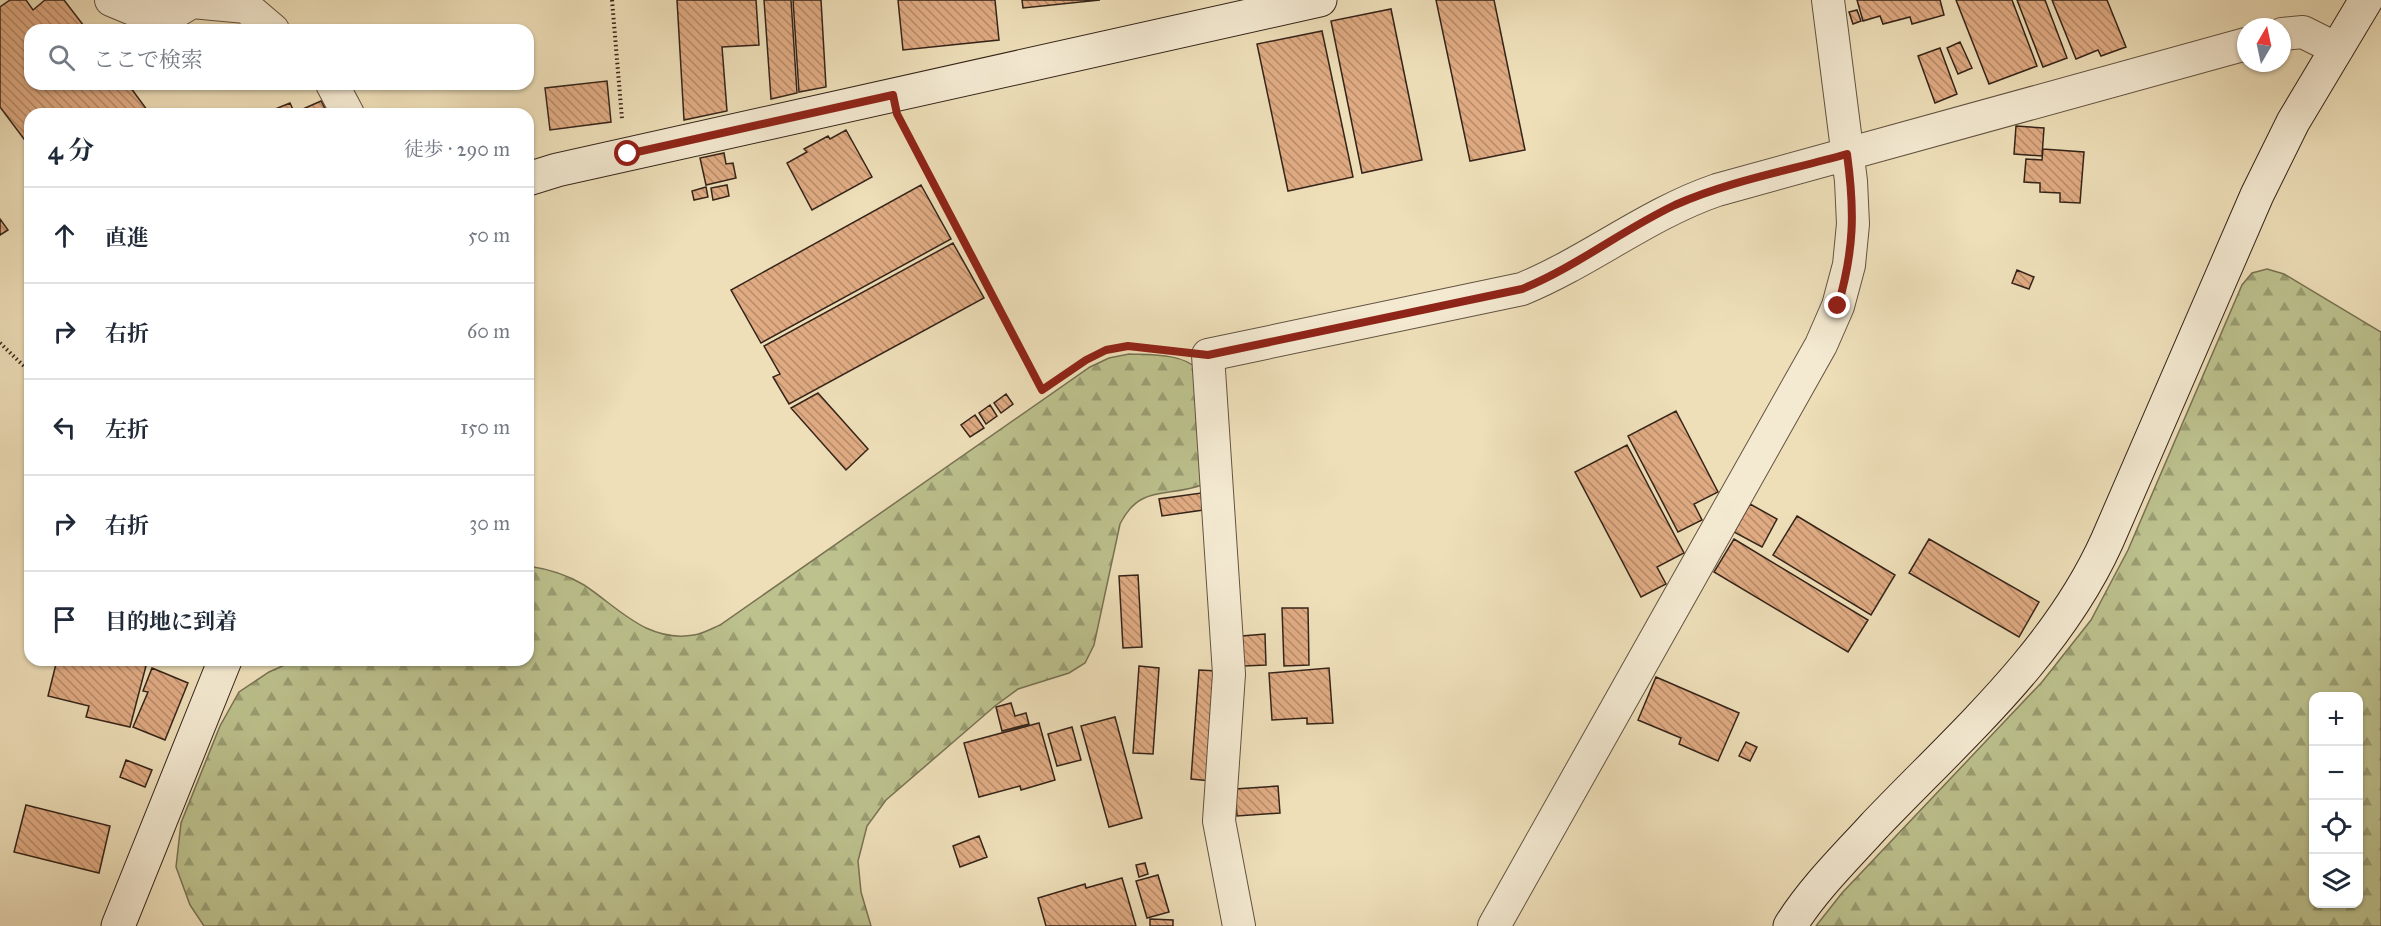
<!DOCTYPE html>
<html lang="ja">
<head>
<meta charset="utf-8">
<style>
  :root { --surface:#fff; --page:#f6f6f7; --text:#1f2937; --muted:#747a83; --line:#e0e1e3 }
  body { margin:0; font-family:"IM FELL Great Primer","Noto Serif JP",serif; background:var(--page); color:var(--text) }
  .controls { position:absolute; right:18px; bottom:18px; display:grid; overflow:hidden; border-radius:12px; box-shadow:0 2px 4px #0004 }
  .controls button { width:54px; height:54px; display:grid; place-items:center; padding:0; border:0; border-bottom:2px solid var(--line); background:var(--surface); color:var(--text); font:30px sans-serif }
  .compass { position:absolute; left:2237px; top:18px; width:54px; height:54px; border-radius:50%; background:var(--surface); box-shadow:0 2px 4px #0004; rotate:9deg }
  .stop { position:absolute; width:18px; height:18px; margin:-14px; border:4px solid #8f2418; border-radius:50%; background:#fff }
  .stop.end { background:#8f2418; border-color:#fff; box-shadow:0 2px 6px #0008 }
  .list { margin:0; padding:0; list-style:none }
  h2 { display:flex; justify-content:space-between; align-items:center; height:78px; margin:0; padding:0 24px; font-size:26px }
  h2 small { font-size:20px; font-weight:400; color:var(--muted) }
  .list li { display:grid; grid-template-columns:39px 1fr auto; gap:18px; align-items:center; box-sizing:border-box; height:96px; padding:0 24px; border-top:2px solid var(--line) }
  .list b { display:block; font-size:22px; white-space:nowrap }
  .list em { font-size:20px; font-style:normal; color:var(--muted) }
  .icon { flex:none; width:33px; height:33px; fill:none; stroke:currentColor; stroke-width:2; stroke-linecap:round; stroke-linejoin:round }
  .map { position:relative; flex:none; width:2381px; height:926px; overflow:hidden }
  .search { position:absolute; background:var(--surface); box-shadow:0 2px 4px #0004; left:24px; top:24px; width:510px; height:66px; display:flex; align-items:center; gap:15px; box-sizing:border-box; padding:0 21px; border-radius:18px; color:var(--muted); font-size:22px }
  .panel { position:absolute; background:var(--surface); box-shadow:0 2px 4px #0004; left:24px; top:108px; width:510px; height:558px; border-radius:18px }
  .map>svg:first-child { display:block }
</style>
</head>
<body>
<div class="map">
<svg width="2381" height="926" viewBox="0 0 2381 926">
  <defs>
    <pattern id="forest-firs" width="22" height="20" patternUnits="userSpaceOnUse" patternTransform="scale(1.5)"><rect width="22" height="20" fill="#bcc18d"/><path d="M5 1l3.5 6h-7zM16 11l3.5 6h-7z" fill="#9a9d72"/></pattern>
    <pattern id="building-back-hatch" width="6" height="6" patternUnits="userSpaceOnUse" patternTransform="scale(1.5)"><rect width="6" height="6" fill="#e0ab83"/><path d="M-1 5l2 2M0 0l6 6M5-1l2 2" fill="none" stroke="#b68b6a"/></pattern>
  </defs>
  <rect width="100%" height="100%" fill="#eedfb9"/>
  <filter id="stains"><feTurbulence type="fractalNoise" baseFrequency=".00333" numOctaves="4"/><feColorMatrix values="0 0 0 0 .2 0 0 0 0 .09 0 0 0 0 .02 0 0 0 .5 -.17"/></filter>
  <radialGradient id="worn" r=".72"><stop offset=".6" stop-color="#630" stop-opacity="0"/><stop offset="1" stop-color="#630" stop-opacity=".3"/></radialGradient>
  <path fill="url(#forest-firs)" stroke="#787253" stroke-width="1.5" fill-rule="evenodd" d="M 2267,269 L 2284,274 L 2381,332 L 2381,926 L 1816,926 L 1842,893 L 2042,682 L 2091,620 L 2128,550 L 2242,285 L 2252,273 ZM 2314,696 L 2358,696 L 2358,904 L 2314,904 Z
    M 1129,354 C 1151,355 1182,353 1199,370 L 1202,485 C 1166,498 1140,484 1120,524 L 1094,645 L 1085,663 L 1069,673 L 1018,689 L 995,706 L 886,800 L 867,826 L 858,861 L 861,892 L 871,926 L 204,926 L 190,905 L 176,867 L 181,823 L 220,726 L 239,692 L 269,672 L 296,660 L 528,660 L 528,566 C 549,569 566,574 584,585 C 619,608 647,643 694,635 C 702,634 711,629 720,625 L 1090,367 L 1109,358 Z"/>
  <path fill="url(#building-back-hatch)" stroke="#352419" stroke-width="1.5" d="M 10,0 L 26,0 L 33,10 L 45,0 L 64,0 L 87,30 L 30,30 L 30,84 L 128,84 L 150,114 L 30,114 L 30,147 L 0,107 L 0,7 Z
    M 677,0 L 756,0 L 759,45 L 722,47 L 727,111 L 684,120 Z
    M 764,0 L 791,0 L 797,93 L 771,99 Z
    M 793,0 L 821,0 L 826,87 L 799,92 Z
    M 898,0 L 995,0 L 999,40 L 903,50 Z
    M 1022,0 L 1100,0 L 1023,8 Z
    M 1436,0 L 1494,0 L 1525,150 L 1470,161 Z
    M 1857,0 L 1940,0 L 1944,15 L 1912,24 L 1910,17 L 1883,24 L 1880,16 L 1863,21 Z
    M 1956,0 L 2012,0 L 2037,66 L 1989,84 Z
    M 2017,0 L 2045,0 L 2067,58 L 2043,67 Z
    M 2052,0 L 2107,0 L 2126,47 L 2101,56 L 2098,50 L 2076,59 Z
    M 1391,9 L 1422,160 L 1362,173 L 1331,21 Z
    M 1857,10 L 1861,21 L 1853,24 L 1849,12 Z
    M 1322,31 L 1353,177 L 1288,191 L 1257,44 Z
    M 1960,42 L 1972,68 L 1958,74 L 1947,48 Z
    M 1940,48 L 1957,94 L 1935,103 L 1918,56 Z
    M 607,81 L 611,122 L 550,130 L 545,88 Z
    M 321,101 L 328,114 L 305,114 L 303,109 Z
    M 290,103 L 295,114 L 263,114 Z
    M 2016,126 L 2044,128 L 2042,156 L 2014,154 Z
    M 846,130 L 872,177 L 812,210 L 787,163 L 807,152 L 804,149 L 828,136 L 830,139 Z
    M 2043,149 L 2084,152 L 2080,203 L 2060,202 L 2060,193 L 2040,192 L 2040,183 L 2024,182 L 2026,159 L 2042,160 Z
    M 724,153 L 726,164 L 733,163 L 736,178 L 706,185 L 700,158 Z
    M 727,185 L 729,196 L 713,200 L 711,188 Z
    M 921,185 L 951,239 L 761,343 L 731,290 Z
    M 706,187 L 708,197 L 694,200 L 692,191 Z
    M 0,219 L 8,230 L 0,235 Z
    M 953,243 L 984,298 L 789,404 L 773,377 L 780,374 L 764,346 Z
    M 2017,270 L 2034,277 L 2029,289 L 2012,283 Z
    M 818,393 L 868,449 L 846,470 L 791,408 Z
    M 1006,394 L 1013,404 L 1001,413 L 994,403 Z
    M 990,405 L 997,416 L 986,424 L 979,413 Z
    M 1676,411 L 1718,492 L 1694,504 L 1702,520 L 1678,532 L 1628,436 Z
    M 975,415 L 984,428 L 970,437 L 961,425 Z
    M 1627,445 L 1684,553 L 1657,567 L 1666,584 L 1641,597 L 1575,472 Z
    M 1201,493 L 1203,510 L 1162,516 L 1159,499 Z
    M 1750,504 L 1777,519 L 1762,547 L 1734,532 Z
    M 1797,516 L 1895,575 L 1871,615 L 1773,555 Z
    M 1734,539 L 1868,620 L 1848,652 L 1714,572 Z
    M 1929,539 L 2039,602 L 2019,637 L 1909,573 Z
    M 1138,575 L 1142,647 L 1123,648 L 1119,576 Z
    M 1282,608 L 1308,608 L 1309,665 L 1284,666 Z
    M 1265,634 L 1266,665 L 1244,666 L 1242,636 Z
    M 57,660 L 147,662 L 130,727 L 86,717 L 89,706 L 48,696 Z
    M 1139,666 L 1159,668 L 1153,754 L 1133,753 Z
    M 152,668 L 188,683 L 165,740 L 133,727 L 148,692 L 143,691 Z
    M 1329,668 L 1333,723 L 1307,724 L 1307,718 L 1272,720 L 1269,673 Z
    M 1199,670 L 1218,671 L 1211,781 L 1191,779 Z
    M 1656,677 L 1739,713 L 1718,761 L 1679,744 L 1681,738 L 1638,720 Z
    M 1011,703 L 1015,716 L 1026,713 L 1029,724 L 1002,731 L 996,707 Z
    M 1115,717 L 1142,818 L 1109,827 L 1081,726 Z
    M 1039,723 L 1055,780 L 1021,790 L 1020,786 L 979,797 L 964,743 Z
    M 1072,727 L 1081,760 L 1057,766 L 1048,734 Z
    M 1746,742 L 1757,747 L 1750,761 L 1739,756 Z
    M 126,760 L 152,770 L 145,787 L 120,777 Z
    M 1278,786 L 1280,813 L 1237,816 L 1235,789 Z
    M 26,805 L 110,826 L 99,873 L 14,852 Z
    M 979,836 L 987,857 L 960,867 L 953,846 Z
    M 1145,863 L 1148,874 L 1139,877 L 1136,865 Z
    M 1158,875 L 1169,912 L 1147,918 L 1136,881 Z
    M 1122,878 L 1136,926 L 1046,926 L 1038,898 L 1085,884 L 1086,888 Z
    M 1150,919 L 1173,920 L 1173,926 L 1150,926 Z"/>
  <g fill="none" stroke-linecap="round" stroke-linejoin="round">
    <defs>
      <path id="street" d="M 111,0 L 135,10 L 172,14 L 192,2
        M 191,0 L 192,2 L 246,7 L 273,30
        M 2282,34 L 2303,32 L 2337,49
        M 332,84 L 348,114
        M 1239,926 L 1219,821 L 1229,674 L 1208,355 L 1522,289 C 1590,261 1647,214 1717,190 L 2246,44
        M 1494,926 L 1821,345 L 1838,306 L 1849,265 L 1853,224 L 1851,181 L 1828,0"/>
      <path id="secondary" d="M 528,179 L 557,170 L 1320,0
        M 118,926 L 225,660
        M 1790,926 C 1814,888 1845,858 1875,825 C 1959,737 2056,654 2107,541 L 2257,195 L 2293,122 L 2366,0"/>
    </defs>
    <use href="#street" stroke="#635341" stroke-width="34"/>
    <use href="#secondary" stroke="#352419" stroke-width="35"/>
    <path stroke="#352419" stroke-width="4" stroke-dasharray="1.5 3" stroke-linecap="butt" d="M 612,0 L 622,119
      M 905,129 L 1043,390 C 1096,353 1107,341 1175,350
      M 0,343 L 30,372"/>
    <use href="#street" stroke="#f4ead2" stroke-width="32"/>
    <use href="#secondary" stroke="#f4ead2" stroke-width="33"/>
  </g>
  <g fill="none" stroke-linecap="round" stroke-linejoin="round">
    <path stroke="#8f2418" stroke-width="8" d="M 628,154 L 893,95 L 897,114 L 1042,390 L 1086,360 L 1106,350 L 1128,346 L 1208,355 L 1522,289 C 1576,267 1622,230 1675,205 C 1729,181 1791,170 1847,154 C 1855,212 1854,250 1838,306"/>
  </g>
  <rect width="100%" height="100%" filter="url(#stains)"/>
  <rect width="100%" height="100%" fill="url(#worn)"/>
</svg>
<div class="controls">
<button>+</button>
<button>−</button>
<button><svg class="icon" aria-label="locate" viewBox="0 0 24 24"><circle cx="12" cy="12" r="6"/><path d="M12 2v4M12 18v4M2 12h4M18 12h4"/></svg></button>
<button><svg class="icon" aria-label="layers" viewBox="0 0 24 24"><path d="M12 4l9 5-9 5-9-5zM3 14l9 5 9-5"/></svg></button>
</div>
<svg class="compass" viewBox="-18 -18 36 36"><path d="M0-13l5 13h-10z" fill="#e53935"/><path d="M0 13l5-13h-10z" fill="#747a83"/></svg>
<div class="stop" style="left:628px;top:154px"></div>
<div class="stop end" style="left:1838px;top:306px"></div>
<div class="search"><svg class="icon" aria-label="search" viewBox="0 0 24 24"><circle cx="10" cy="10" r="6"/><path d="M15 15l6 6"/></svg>ここで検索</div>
<section class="panel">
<h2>4 分<small>徒歩 · 290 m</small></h2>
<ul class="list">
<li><svg class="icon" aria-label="ahead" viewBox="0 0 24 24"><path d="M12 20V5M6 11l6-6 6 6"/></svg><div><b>直進</b></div><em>50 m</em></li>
<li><svg class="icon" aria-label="right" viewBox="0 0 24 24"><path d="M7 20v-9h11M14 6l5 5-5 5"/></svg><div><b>右折</b></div><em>60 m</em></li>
<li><svg class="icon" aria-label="left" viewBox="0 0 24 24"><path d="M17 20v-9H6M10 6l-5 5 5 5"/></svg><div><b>左折</b></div><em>150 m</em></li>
<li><svg class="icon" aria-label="right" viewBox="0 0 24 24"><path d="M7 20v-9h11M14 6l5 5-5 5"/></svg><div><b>右折</b></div><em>30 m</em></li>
<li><svg class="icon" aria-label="arrive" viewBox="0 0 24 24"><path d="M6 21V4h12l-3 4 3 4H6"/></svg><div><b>目的地に到着</b></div></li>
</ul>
</section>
</div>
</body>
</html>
